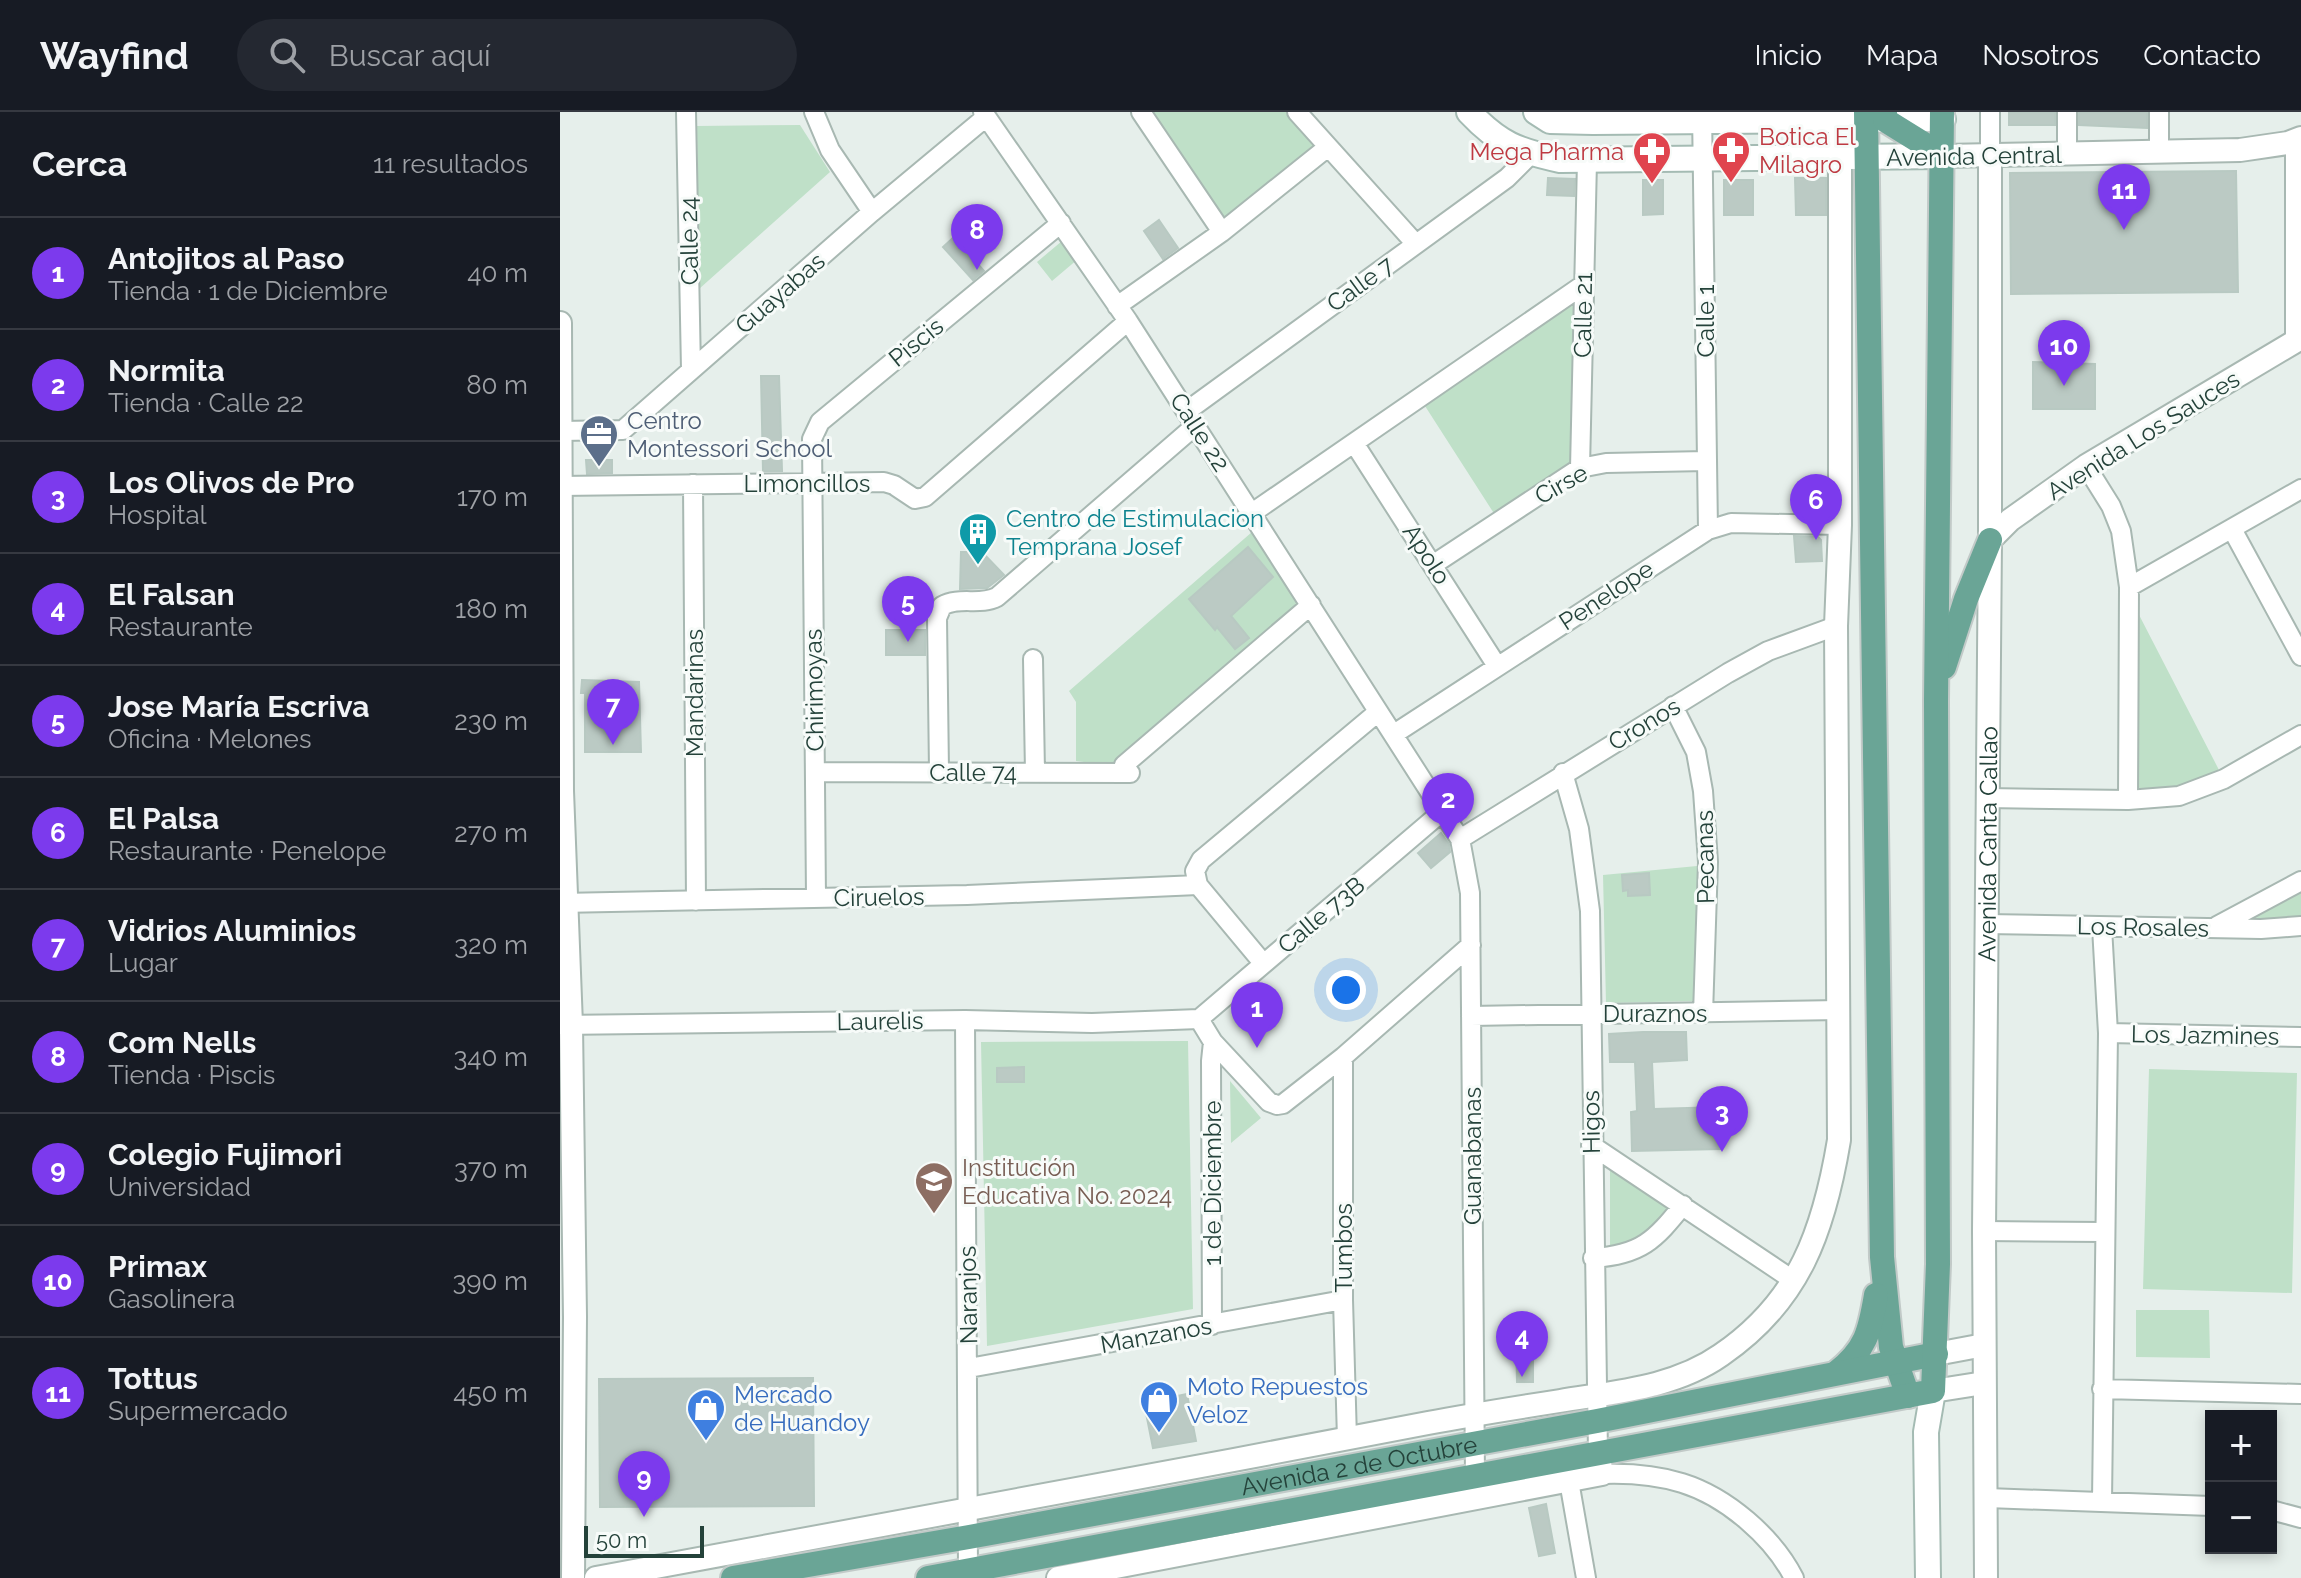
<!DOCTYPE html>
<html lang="es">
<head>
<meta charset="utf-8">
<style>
  :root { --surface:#171b24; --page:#242831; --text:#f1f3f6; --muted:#9ea1a6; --line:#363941; --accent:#7c3aed }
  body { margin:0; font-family:Raleway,sans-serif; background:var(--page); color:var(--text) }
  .controls { position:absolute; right:24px; bottom:24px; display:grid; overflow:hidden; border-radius:0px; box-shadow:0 4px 12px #0003 }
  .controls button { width:72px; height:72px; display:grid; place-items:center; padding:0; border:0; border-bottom:2px solid var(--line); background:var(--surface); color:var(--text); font:40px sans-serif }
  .scale { position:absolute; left:24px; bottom:20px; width:120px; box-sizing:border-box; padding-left:8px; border:4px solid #24423a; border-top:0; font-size:22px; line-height:28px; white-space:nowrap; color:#24423a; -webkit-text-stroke:6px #f7fbf9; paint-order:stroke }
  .you { position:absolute; left:786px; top:878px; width:28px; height:28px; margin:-20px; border:6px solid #fff; border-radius:50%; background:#1a73e8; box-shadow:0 0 0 12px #1a73e833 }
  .badge { display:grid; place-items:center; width:52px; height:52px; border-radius:50%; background:var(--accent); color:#fff; font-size:26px; font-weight:700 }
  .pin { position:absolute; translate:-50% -66px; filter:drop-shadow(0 2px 4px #0008) }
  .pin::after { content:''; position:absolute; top:42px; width:28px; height:24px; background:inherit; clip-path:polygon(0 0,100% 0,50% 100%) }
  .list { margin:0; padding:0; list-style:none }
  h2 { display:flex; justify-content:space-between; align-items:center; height:104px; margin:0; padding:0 32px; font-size:34px }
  h2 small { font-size:26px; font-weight:400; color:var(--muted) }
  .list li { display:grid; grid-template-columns:52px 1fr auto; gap:24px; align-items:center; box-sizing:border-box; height:112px; padding:0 32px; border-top:2px solid var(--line) }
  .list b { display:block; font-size:30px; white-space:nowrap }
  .list p { margin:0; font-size:26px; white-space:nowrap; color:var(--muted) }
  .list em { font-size:26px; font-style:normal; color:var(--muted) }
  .icon { flex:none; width:44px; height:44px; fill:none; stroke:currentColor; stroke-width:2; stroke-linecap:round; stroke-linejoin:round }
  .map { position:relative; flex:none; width:1741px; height:1466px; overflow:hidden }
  header { display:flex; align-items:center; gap:48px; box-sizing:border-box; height:112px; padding:0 40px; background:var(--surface); border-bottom:2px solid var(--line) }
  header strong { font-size:38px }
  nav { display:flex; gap:44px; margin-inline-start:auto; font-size:28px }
  .search { width:560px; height:72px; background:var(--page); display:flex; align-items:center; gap:20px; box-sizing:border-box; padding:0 28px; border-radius:44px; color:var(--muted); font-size:30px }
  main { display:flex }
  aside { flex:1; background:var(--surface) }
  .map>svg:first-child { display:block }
</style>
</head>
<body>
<header>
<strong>Wayfind</strong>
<div class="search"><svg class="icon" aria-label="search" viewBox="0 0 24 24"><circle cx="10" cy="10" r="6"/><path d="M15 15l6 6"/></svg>Buscar aquí</div>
<nav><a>Inicio</a><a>Mapa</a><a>Nosotros</a><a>Contacto</a></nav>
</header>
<main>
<aside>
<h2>Cerca<small>11 resultados</small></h2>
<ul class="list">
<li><span class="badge">1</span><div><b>Antojitos al Paso</b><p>Tienda · 1 de Diciembre</p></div><em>40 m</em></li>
<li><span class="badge">2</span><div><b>Normita</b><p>Tienda · Calle 22</p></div><em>80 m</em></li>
<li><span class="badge">3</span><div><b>Los Olivos de Pro</b><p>Hospital</p></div><em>170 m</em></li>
<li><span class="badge">4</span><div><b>El Falsan</b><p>Restaurante</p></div><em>180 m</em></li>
<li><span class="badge">5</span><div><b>Jose María Escriva</b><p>Oficina · Melones</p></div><em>230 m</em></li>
<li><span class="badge">6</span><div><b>El Palsa</b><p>Restaurante · Penelope</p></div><em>270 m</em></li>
<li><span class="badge">7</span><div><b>Vidrios Aluminios</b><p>Lugar</p></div><em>320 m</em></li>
<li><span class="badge">8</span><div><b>Com Nells</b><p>Tienda · Piscis</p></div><em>340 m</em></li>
<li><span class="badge">9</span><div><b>Colegio Fujimori</b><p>Universidad</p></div><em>370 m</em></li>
<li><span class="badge">10</span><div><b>Primax</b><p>Gasolinera</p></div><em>390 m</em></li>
<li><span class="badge">11</span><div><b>Tottus</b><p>Supermercado</p></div><em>450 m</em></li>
</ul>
</aside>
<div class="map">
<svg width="1741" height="1466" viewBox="0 0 1741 1466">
  <rect width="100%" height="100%" fill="#e6efeb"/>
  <path fill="#bfe0c8" d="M 590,0 L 728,0 L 757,33 L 662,109 Z
    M 240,13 L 270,60 L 139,177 L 137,14 Z
    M 502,129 L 518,147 L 492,169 L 477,150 Z
    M 1013,188 L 1013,354 L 935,403 L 865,294 Z
    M 692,420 L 745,501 L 564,655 L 516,649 L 516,590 L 509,579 Z
    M 1576,497 L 1659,658 L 1619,676 L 1577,678 Z
    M 1137,754 L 1138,889 L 1046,891 L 1043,763 Z
    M 1741,776 L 1741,810 L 1673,812 Z
    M 628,929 L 633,1197 L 427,1234 L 421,930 Z
    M 1589,957 L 1737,961 L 1732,1181 L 1583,1177 Z
    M 670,969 L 701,1006 L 671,1031 Z
    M 1050,1055 L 1113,1096 C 1095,1116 1076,1128 1050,1137 Z
    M 1576,1198 L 1649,1198 L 1650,1246 L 1576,1245 Z"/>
  <path fill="#bbcac4" stroke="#b8c9c2" stroke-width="2" d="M 1449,0 L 1495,0 L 1495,13 L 1449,13 Z
    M 1519,0 L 1587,0 L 1587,16 L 1519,13 Z
    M 1676,59 L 1678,180 L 1451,182 L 1450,61 Z
    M 988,66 L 1015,67 L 1014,84 L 987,83 Z
    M 1235,66 L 1266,66 L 1266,103 L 1236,103 Z
    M 1083,68 L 1103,68 L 1103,102 L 1083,103 Z
    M 1164,68 L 1193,68 L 1193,103 L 1164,103 Z
    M 599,108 L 618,136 L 603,147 L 584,119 Z
    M 394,125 L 424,159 L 413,168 L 383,135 Z
    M 1473,250 L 1535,252 L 1535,297 L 1473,297 Z
    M 201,264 L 219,264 L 222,359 L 203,359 Z
    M 26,348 L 52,348 L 52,361 L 27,362 Z
    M 1234,424 L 1258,425 L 1261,428 L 1262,449 L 1236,450 Z
    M 688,435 L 713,465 L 671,504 L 689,526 L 675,537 L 657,515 L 655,518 L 629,487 Z
    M 401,440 L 422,440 L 444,463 L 427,476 L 400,477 Z
    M 326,518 L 365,518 L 365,543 L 326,543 Z
    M 22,568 L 79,570 L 81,640 L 25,640 L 25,581 L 21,581 Z
    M 881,721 L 889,732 L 890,740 L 871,756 L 858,741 Z
    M 1089,761 L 1090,783 L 1068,784 L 1068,778 L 1063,779 L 1062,763 Z
    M 1083,920 L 1126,920 L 1127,948 L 1092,950 L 1094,997 L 1160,995 L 1161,1037 L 1072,1039 L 1071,1000 L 1077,999 L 1075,950 L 1050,950 L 1049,922 Z
    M 464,955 L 464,970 L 437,970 L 437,956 Z
    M 956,1224 L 973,1224 L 973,1270 L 957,1270 Z
    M 253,1266 L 254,1394 L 40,1395 L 39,1267 Z
    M 627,1282 L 636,1329 L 593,1336 L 584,1291 Z
    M 986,1392 L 995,1441 L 979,1444 L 969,1396 Z"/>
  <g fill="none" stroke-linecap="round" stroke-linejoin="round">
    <defs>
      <path id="minor" d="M 126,0 L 131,258
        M 254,0 L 270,38 L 312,100
        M 423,0 L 568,209 L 900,727 L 910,781 L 915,1363
        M 581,0 L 662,120
        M 737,0 L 855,131
        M 1142,0 L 1148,418
        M 1507,0 L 1507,42
        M 1599,40 L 1599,0
        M 1430,44 L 1430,0
        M 557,194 L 662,120 L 768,35
        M 1735,229 L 1735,28
        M 627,299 L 947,66 L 971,42
        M 1,319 L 63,318 L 312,100 L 426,5
        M 794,331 L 937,554
        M 1526,354 L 1551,394 L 1561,419 L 1569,475 L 1568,688
        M 1020,356 L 1027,49
        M 133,372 L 136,789
        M 0,374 L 324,370 L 334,373 L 355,387 L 365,385 L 568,209
        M 692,401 L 1023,173
        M 1672,417 L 1741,544
        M 874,452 L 1020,356 L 1046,351 L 1146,349
        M 1569,475 L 1741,377
        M 473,547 L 475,660
        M 1113,594 L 1136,640 L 1143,679 L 1148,750 L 1143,902
        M 834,622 L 1148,418 L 1171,411 L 1280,413
        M 564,653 L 751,493
        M 379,659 L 377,506 L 382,494 C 399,484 420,494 437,485 L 636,313
        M 255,660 L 570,661
        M 1003,661 L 1019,717 L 1030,799 L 1038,1341
        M 1426,686 L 1568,688 L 1619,684 L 1664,667 L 1741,623
        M 900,727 L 1168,561 L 1208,539 L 1276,514
        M 256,786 L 252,327 L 260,310 L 501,111
        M 0,791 L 407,783 L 638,773
        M 1426,812 L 1701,817 L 1741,814
        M 1657,814 L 1741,769
        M 703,851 L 638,773 L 635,759 L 641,748 L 818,600
        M 911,904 L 1280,898
        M 639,907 L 653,930 L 709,990 L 717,993 L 723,992 L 783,945 L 911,833
        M 639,907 L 883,699
        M 405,908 L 408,1459
        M 0,913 L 405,908 L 532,911 L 639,907
        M 1548,921 L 1741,925
        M 783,945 L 783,1188 L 787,1327
        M 1031,1033 L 1233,1168
        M 1424,1119 L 1544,1120
        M 1033,1146 C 1081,1143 1095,1128 1123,1093
        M 652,1213 L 651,949 L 653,930
        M 409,1256 L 783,1188
        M 1542,1277 L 1741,1282
        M 1042,1362 C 1069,1361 1096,1363 1122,1371 C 1167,1385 1213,1425 1234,1466
        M 1009,1369 L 1026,1466
        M 1427,1386 L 1651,1394
        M 1542,1389 L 1548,921 L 1542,815
        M 1711,1398 L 1741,1406"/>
      <g id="tertiary">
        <path d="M 1383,44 L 1680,38 L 1728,31 L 1741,26"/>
        <path d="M 0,211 L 2,679 L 11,913 L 15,1205 L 13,1466"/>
        <path d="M 1430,428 L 1450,408 L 1526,354 L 1741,226"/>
        <path d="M 1376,1242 L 1424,1233"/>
        <path d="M 1373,1279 L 1424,1271"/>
        <path d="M 36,1466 C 314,1416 591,1364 868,1311 C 911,1303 955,1296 1000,1289 C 1054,1280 1114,1276 1161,1243 C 1240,1189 1264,1118 1279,1028 L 1276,514 L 1280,413 L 1280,0"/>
        <path d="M 498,1466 L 1042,1362 L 1038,1341"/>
        <path id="s1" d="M 1426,1466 L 1424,1119 L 1430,428 L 1430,44"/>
      </g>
      <path id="secondary" d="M 909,0 C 939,32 958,39 1000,48 L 1383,44
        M 976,0 L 990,9 L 1033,10 L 1383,7
        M 1368,1466 L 1366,1320 L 1373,1279"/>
      <g id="primary">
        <path d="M 1306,0 L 1322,1145 L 1331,1235 L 1348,1284"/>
        <path d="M 1325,0 L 1325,8 L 1383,44"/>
        <path d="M 1384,555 L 1406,487 L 1430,428"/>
        <path d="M 1276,1261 C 1306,1238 1310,1219 1316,1183"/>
        <path id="s2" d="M 173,1466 L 409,1425 L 1037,1309 L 1376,1242"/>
        <path d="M 368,1466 L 1373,1279 L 1378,1152 L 1376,589 L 1382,0"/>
      </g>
    </defs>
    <use href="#minor" stroke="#a8b8b2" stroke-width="22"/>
    <use href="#tertiary" stroke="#a8b8b2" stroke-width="26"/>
    <use href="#secondary" stroke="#a4bbb3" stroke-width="28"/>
    <use href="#primary" stroke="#c2cac8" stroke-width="28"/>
    <use href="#minor" stroke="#fff" stroke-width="18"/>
    <use href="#tertiary" stroke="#fff" stroke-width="22"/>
    <use href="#secondary" stroke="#fff" stroke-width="24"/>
    <use href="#primary" stroke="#6aa596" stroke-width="24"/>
  </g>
  <defs>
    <symbol id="pharmacy-pin" viewBox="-11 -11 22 30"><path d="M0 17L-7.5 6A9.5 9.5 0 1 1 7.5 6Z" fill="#e0444e" stroke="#f7fbf9"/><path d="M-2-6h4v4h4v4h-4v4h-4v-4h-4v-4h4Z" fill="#fff"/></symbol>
    <symbol id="office-pin" viewBox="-11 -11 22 30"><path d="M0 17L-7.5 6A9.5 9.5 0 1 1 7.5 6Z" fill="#5c6f8a" stroke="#f7fbf9"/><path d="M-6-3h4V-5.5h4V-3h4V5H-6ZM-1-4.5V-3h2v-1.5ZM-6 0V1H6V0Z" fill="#fff"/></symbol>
    <symbol id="building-pin" viewBox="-11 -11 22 30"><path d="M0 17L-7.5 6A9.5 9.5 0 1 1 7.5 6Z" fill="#0f9aa8" stroke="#f7fbf9"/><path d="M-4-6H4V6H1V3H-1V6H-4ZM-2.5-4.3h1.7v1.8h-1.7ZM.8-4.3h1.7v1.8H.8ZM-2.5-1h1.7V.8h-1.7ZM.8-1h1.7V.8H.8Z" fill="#fff"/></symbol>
    <symbol id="school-pin" viewBox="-11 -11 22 30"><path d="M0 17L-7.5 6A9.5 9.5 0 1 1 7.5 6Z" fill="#8d6e63" stroke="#f7fbf9"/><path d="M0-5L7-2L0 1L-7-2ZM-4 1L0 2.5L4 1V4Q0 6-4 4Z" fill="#fff"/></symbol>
    <symbol id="shop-pin" viewBox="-11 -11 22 30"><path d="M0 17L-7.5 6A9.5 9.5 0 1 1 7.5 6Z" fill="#3f7fe0" stroke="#f7fbf9"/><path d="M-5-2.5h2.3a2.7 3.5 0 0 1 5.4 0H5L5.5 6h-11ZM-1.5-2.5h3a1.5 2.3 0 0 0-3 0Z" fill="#fff"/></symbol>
  </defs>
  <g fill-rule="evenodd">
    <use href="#pharmacy-pin" x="1149" y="16" width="44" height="60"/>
    <use href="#pharmacy-pin" x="1070" y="17" width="44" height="60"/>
    <use href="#office-pin" x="17" y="300" width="44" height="60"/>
    <use href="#building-pin" x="396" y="398" width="44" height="60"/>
    <use href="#school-pin" x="352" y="1047" width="44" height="60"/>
    <use href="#shop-pin" x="577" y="1266" width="44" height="60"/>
    <use href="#shop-pin" x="124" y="1274" width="44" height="60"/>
  </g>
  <g text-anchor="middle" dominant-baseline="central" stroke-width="6" stroke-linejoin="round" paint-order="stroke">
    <g font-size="24" fill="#be3a42" stroke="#f7fbf9" text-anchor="start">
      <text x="1199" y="24">Botica El<tspan x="1199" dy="28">Milagro</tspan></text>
      <text x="1064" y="39" text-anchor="end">Mega Pharma</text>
    </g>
    <g font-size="24" fill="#24423a" stroke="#f7fbf9">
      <text transform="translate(1414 44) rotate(-1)">Avenida Central</text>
      <text transform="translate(129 129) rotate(-91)">Calle 24</text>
      <text transform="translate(800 172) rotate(-36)">Calle 7</text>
      <text transform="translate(220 181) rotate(-41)">Guayabas</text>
      <text transform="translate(1023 203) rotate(-89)">Calle 21</text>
      <text transform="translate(1145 209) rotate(-90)">Calle 1</text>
      <text transform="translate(356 230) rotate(-39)">Piscis</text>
      <text transform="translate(640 320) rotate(57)">Calle 22</text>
      <text transform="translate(1583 323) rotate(-32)">Avenida Los Sauces</text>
      <text x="247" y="371">Limoncillos</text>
      <text transform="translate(1001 372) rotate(-29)">Cirse</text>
      <text transform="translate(867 442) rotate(57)">Apolo</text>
      <text transform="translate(1046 483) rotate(-33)">Penelope</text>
      <text transform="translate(254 578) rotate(-91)">Chirimoyas</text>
      <text transform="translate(134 581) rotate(-90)">Mandarinas</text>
      <text transform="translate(1084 612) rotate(-31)">Cronos</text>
      <text x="413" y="660">Calle 74</text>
      <text stroke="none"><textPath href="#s1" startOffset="734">Avenida Canta Callao</textPath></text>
      <text transform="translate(1145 745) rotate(-91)">Pecanas</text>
      <text transform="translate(319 785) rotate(-1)">Ciruelos</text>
      <text transform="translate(761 803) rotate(-40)">Calle 73B</text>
      <text transform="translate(1583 815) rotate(1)">Los Rosales</text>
      <text x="1095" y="901">Duraznos</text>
      <text transform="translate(320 909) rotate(-1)">Laurelis</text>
      <text transform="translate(1645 923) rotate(1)">Los Jazmines</text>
      <text transform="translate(1031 1010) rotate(-91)">Higos</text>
      <text transform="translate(912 1044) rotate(-90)">Guanabanas</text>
      <text transform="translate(652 1071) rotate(-90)">1 de Diciembre</text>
      <text transform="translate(783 1136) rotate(-90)">Tumbos</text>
      <text transform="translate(408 1183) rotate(-91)">Naranjos</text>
      <text transform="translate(596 1223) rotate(-10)">Manzanos</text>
      <text stroke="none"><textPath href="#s2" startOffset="636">Avenida 2 de Octubre</textPath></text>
    </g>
    <g font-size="24" fill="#4e5e75" stroke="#f7fbf9" text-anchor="start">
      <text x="67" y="308">Centro<tspan x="67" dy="28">Montessori School</tspan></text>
    </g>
    <g font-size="24" fill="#0d838f" stroke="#f7fbf9" text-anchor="start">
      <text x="446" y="406">Centro de Estimulacion<tspan x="446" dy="28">Temprana Josef</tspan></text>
    </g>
    <g font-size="24" fill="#785e54" stroke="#f7fbf9" text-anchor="start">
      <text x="402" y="1055">Institución<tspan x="402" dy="28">Educativa No. 2024</tspan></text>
    </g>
    <g font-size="24" fill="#366cbe" stroke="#f7fbf9" text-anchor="start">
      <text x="627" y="1274">Moto Repuestos<tspan x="627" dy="28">Veloz</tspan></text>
      <text x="174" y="1282">Mercado<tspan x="174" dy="28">de Huandoy</tspan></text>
    </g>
  </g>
</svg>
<div class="controls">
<button>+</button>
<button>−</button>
</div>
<div class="scale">50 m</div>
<div class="you"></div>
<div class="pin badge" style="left:697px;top:936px">1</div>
<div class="pin badge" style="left:888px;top:727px">2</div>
<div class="pin badge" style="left:1162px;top:1040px">3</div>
<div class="pin badge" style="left:962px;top:1265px">4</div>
<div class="pin badge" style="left:348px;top:530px">5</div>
<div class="pin badge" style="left:1256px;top:428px">6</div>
<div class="pin badge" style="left:53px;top:633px">7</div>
<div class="pin badge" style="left:417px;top:158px">8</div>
<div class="pin badge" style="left:84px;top:1405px">9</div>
<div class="pin badge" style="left:1504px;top:274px">10</div>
<div class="pin badge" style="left:1564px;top:118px">11</div>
</div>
</main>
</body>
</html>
